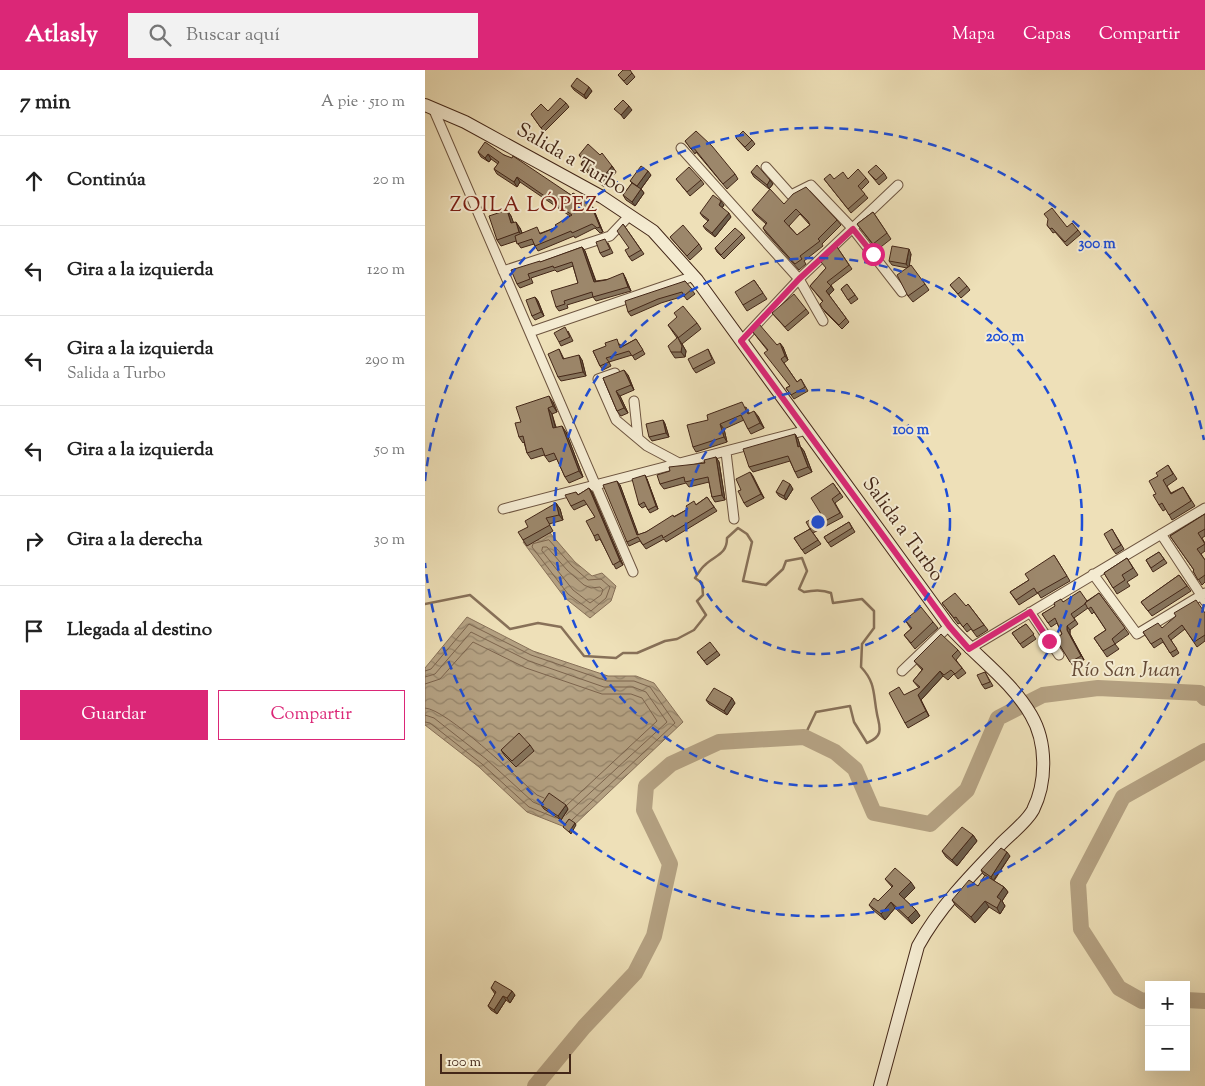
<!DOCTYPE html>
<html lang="es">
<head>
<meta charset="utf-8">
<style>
  :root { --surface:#fff; --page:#f2f2f2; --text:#222; --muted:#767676; --line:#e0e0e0; --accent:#db2777 }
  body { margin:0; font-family:"Sorts Mill Goudy",serif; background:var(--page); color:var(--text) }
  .controls { position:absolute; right:15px; bottom:15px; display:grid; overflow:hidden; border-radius:0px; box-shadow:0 5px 20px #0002 }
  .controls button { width:45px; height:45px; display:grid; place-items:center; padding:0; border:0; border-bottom:1px solid var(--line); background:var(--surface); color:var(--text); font:25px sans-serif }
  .scale { position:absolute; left:15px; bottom:12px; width:131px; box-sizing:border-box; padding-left:5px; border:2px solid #442718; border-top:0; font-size:14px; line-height:18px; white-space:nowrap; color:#442718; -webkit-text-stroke:4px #f4ebd1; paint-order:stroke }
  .stop { position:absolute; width:15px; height:15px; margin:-11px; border:4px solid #db2777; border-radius:50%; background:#fff }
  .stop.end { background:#db2777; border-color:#fff; box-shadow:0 1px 5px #0008 }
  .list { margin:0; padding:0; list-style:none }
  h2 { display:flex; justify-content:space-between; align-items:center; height:65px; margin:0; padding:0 20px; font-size:21px }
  h2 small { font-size:16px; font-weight:400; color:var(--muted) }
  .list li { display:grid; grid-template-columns:32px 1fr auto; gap:15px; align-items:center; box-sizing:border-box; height:90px; padding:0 20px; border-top:1px solid var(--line) }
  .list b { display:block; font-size:19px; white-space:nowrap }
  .list p { margin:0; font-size:16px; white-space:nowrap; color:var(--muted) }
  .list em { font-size:16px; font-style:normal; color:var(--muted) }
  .actions { display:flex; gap:10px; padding:15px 20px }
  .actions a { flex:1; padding:11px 0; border:1px solid var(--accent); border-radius:0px; text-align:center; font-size:18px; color:var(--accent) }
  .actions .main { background:var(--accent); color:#fff }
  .icon { flex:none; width:28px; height:28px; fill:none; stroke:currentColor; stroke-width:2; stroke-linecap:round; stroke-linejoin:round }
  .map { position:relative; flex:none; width:780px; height:1016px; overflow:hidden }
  header { display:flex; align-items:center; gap:30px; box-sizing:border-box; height:70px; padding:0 25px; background:var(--accent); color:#fff }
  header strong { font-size:24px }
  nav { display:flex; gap:28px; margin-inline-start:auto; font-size:18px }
  .search { width:350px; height:45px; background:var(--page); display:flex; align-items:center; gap:12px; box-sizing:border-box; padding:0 18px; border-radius:0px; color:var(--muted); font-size:19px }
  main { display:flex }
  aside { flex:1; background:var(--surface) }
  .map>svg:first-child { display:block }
</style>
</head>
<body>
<header>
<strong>Atlasly</strong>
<div class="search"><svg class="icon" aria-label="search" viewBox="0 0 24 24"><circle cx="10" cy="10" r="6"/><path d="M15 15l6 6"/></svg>Buscar aquí</div>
<nav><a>Mapa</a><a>Capas</a><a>Compartir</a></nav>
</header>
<main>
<aside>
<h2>7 min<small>A pie · 510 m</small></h2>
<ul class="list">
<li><svg class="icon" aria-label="ahead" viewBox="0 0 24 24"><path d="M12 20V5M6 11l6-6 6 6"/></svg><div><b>Continúa</b></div><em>20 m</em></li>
<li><svg class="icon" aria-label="left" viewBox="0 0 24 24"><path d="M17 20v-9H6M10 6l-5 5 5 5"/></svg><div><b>Gira a la izquierda</b></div><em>120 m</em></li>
<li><svg class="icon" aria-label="left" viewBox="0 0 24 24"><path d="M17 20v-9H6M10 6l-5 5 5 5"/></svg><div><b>Gira a la izquierda</b><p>Salida a Turbo</p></div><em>290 m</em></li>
<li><svg class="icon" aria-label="left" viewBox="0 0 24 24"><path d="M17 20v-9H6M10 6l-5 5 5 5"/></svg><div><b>Gira a la izquierda</b></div><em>50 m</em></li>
<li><svg class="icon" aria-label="right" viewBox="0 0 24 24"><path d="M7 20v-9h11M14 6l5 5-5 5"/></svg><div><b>Gira a la derecha</b></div><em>30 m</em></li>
<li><svg class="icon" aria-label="arrive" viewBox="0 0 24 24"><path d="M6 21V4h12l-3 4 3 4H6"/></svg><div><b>Llegada al destino</b></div></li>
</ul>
<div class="actions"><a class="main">Guardar</a><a>Compartir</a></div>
</aside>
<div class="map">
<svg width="780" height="1016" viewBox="0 0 780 1016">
  <defs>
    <pattern id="water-waves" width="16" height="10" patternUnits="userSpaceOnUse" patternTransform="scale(1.25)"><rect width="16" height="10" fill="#b4a182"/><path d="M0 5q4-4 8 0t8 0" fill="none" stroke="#948369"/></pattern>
  </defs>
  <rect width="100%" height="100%" fill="#eee0b8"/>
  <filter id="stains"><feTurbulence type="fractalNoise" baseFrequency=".004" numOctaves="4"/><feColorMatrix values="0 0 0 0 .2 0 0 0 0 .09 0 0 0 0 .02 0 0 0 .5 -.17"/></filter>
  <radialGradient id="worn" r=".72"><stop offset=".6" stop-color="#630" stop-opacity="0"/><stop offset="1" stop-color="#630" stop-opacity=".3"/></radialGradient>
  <path fill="url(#water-waves)" stroke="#877058" d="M 125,463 L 150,492 L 167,506 L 177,503 L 191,516 L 186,531 L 165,548 L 140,528 L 98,472 Z
    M 42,547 L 108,581 L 183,606 L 211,606 L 229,613 L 258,652 L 145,759 L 102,742 L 54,697 L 0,655 L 0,598 Z"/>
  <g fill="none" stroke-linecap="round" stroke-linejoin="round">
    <path stroke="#7c644d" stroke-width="1" d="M 124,470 L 147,496 L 163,510 L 176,509 L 185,517 L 181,528 L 166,541 L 143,524 L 107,477 L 108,474 Z
      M 118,477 L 122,477 L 142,500 L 159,515 L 166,518 L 175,517 L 178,520 L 176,525 L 165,533 L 148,520 L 117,481 Z
      M 0,601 L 6,599 L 44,554 L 106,585 L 182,611 L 209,611 L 225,617 L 250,653 L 147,750
      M 0,607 L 10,604 L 46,562 L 104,591 L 179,617 L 208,617 L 221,622 L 242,652 L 141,745
      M 0,614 L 15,609 L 48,572 L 101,598 L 177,624 L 206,624 L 217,628 L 232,651 L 142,735
      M 0,638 C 22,639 92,708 112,725 L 119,728
      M 0,645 L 9,648 L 61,689 L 108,732 L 115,735
      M 0,652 L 5,653 L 57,694 L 104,737 L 131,748"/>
    <path stroke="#877058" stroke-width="2.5" d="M 0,534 L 45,525 L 85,559 L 113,553 L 136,557 L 159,586 L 191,588 L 198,583 L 212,583 L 240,571 L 252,569 L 269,560 L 281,545 L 272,531 L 278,525 L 277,513 L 270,508 C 273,504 276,498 280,495 C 290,485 302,485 302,468 L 313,458 L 322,464 L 327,472 L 318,511 L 341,515 L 358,499 L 361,491 L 377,488 L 382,501 L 374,519 L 379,522 C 388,520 397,519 406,523 L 408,533 L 437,529 L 449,541 L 449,558 L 437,574 L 436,597 C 451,613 448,624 452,644 C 453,650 456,657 454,663 C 452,669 446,671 442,673 L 429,652 L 425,636 L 391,642 L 379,667"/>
    <path stroke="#b4a182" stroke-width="16" d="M 724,930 L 717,931 L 694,918 L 656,859 L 653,813 L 698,727 L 780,681
      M 761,930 L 780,931
      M 110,1016 L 159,957 L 210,903 L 229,866 L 245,794 L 219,740 L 221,716 L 246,694 L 294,672 L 379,667 L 410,682 L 430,699 L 449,743 L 505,754 L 542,720 L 573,648 L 618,625 L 673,618 L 775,623 L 780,628"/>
    <defs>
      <path id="minor" d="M 8,38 L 208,502
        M 256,78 L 374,209 L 398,251
        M 341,97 L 366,125 L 386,115 L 428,159 L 477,222
        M 78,201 L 185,166 L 204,146
        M 105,262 L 269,206
        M 316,271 L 374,209 L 473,115
        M 190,303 L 173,309 L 191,350 L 222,376 L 254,393
        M 209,331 L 213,368
        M 301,382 L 309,449
        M 78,439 L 382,360
        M 736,464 L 780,531
        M 668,504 L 712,564 L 780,523
        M 605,542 L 634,585
        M 544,579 L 780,438
        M 477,601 L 524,556"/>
      <path id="secondary" d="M 0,35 L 40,52 L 177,127 L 228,161 L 272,210 L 524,556 C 550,586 586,610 606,645 C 622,672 622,712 608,740 C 601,753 584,765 574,776 C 545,806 513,839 493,876 L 455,1016"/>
    </defs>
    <use href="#minor" stroke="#6e5540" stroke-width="11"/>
    <use href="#secondary" stroke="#442718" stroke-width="14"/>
    <use href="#minor" stroke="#f4ebd1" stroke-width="9"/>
    <use href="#secondary" stroke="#f4ebd1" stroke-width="12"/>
  </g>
  <path fill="#86745c" stroke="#442718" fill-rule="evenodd" d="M 207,3 L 210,7 L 202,15 L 193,5 Z
    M 146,16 L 167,21 L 161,29 L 149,20 Z
    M 141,33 L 144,37 L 119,62 L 106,44 L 123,41 Z
    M 311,68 L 327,70 L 330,74 L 323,81 Z
    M 260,71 L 310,104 L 313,109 L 302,119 L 271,82 L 270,84 Z
    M 53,82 L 79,85 L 146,125 L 165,133 L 168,138 L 178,162 L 175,163 L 170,158 L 150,168 L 149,166 L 113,181 L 109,174 L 96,178 L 91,171 L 76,176 L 72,170 L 82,140 L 86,146 L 88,152 L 95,158 L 97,163 L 116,163 L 132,157 L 145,146 L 95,112 L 92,117 L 72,104 L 69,99 L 73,94 L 66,89 L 64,92 L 56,87 Z
    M 154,85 L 187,96 L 191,102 L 179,117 L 160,100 L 156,94 L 158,91 Z
    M 326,102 L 345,110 L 348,114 L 344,119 L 329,107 Z
    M 443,102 L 459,103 L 462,108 L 454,115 Z
    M 226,105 L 216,119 L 219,123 L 210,136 L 201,130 L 198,125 L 207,113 L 205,111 Z
    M 441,108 L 444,112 L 436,120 L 443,128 L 426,143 L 399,109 Z
    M 251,109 L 276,110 L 279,114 L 265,126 Z
    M 359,134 L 412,150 L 416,155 L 397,174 L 398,176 L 379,191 L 381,194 L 374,200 L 341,163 L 338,158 L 341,154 L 331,145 L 327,140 ZM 375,144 L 384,154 L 385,155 L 372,165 L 364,156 Z
    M 299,135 L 297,138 L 306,147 L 290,167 L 281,160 L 278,156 L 283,151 L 278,147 L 275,143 Z
    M 448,142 L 466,169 L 452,180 L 432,154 Z
    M 198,154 L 219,184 L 207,191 L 204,187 L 204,178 Z
    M 622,155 L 642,157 L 653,160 L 656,164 L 642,176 L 630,162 L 628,163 Z
    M 317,164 L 320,168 L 299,189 L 292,182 L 290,178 Z
    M 245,167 L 274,174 L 277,179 L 265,190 Z
    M 183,173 L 188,183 L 178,187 L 175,183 Z
    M 157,177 L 160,181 L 171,211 L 200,207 L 206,221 L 171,231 L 168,227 L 142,235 L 143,238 L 134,241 L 131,237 L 153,213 L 148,196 L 132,202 L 130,200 L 106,208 L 108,213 L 95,218 L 92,214 L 116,192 Z
    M 412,177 L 427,199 L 406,215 L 409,220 L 404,225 L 424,252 L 417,259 L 400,242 L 395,234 L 398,232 L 385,216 L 401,198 Z
    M 486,184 L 484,196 L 500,214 L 504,220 L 488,232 L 483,226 L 482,198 L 467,195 L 464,191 Z
    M 329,210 L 342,229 L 322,241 L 318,235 Z
    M 260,211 L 270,224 L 262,230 L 259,226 L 236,233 L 206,246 L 203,242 Z
    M 422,214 L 433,229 L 426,234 L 416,219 Z
    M 525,215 L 542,216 L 545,220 L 536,228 Z
    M 110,227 L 113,231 L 119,246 L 110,250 L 107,246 Z
    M 381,239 L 384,243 L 363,261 L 347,243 Z
    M 272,253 L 276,259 L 257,274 L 261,281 L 260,287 L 250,288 L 246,282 L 252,268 L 243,255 Z
    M 143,261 L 148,271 L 136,276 L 134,272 Z
    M 327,261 L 352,275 L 358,277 L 363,290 L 359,293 L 372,312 L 376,309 L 383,321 L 369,329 L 361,318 L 365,316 L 343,281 Z
    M 211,269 L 220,284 L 210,290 L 207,285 L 184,292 L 186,296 L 178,300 L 175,296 L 168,281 L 195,274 L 196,277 Z
    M 134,279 L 139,289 L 157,290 L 161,306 L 136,311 L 133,307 Z
    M 283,279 L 290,293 L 271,303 L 268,299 Z
    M 203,305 L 209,320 L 195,326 L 203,343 L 196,346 L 192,341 L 178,308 Z
    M 128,332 L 132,342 L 127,344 L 131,357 L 141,362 L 158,407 L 144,413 L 140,407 L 132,389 L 124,392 L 119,385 L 106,389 L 102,383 L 99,372 L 98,373 L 94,367 L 96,352 Z
    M 321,337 L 324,343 L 333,346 L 339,358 L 326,364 L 323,359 L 319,350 L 299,359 L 302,372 L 271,382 L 268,377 L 283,350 Z
    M 238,350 L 240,354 L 244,367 L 227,371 L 224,367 Z
    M 370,364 L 373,369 L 375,376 L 379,381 L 387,402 L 373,408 L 370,402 L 365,391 L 328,402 L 324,397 Z
    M 291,387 L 294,392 L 300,430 L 290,432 L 287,427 L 284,412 L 264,417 L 261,413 L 239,419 L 235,414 Z
    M 743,395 L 752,409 L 742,416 L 746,423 L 758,417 L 770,436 L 747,450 L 741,439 L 738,441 L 734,435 L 733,406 Z
    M 325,402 L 339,428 L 322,437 L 319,433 L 316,420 Z
    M 222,409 L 233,439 L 225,443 L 221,436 L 217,438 L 214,435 Z
    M 408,413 L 418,427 L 410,433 L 418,447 L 388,463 L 396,474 L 380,484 L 369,468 L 385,459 L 396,444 Z
    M 195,415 L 213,465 L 221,462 L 272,434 L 282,427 L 292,441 L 241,472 L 239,469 L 221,479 L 215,471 L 204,476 L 202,472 Z
    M 164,418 L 167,422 L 198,495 L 191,499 L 175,469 L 171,471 L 169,466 L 170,447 L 162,434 L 149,440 L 146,436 L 151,422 L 153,425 Z
    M 368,419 L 361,430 L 354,426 L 351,422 Z
    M 131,433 L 135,439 L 138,450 L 124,454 L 128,461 L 102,476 L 98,470 L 103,457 Z
    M 780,444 L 780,466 L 777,468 L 780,473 L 780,481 L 776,484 L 780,490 L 780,512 L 777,515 L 768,501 L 769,500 L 745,466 Z
    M 424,452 L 430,462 L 406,477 L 399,467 Z
    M 687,459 L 699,479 L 691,484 L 688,480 Z
    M 734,482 L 742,493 L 728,502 L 721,490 Z
    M 629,485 L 645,511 L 616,528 L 613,523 L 594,535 L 585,522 L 604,510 Z
    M 702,488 L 713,505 L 702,512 L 705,516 L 692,524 L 679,503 Z
    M 754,505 L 766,521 L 727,546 L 716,532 Z
    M 674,523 L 704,564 L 690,574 L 694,579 L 682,587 L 669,568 L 681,560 L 669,542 L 667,544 L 663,538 L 649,548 L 653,554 L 645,560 L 645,564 L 659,590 L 648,596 L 631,569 L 637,564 L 632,553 L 626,557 L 617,544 L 638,532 L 662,531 Z
    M 517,533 L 541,536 L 543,534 L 563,560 L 552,567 L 546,559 L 542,562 L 535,553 L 533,554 Z
    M 780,543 L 780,571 L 772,577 L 760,559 L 746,570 L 754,583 L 748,587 L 738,572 L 729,578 L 718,562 L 737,558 Z
    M 480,550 L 508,552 L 513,558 L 490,579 L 479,565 L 486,559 Z
    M 601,554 L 611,569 L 598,578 L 587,563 Z
    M 533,580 L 536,584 L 531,590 L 541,603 L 533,609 L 529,604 L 523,610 L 518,606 L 496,630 L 504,646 L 483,658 L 480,653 L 480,625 L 494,618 L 488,611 L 497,600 L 489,591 Z
    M 292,581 L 295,585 L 282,595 L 272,582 Z
    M 560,602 L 568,616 L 560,619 L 557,615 Z
    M 281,630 L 310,633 L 302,645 L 284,634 Z
    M 105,675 L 109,681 L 91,697 L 80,686 L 76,680 Z
    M 116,735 L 143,739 L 136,750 L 119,739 Z
    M 548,765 L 552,771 L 532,796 L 521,787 L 517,781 Z
    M 585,786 L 569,811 L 579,817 L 583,822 L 577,831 L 580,836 L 575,844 L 564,837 L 550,853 L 531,836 L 527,830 L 553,816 L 562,807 L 558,804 L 556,800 Z
    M 460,809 L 490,818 L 479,829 L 491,840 L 495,846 L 487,854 L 470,838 L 460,850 L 448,840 L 444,835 L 453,831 L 467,817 Z
    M 66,918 L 90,925 L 85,933 L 81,930 L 72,944 L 66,940 L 63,936 L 70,924 Z"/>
  <path fill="#6d5e4b" stroke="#442718" d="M 164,17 L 167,21 L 161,29 L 159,25 Z
    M 204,36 L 207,40 L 199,49 L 196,45 Z
    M 63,84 L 66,89 L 64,92 L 60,88 Z
    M 187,96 L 191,102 L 179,117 L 175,111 Z
    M 223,101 L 226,105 L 215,120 L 212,116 Z
    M 92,107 L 95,112 L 92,117 L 89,112 Z
    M 345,110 L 348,114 L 344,119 L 342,115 Z
    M 216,119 L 219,123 L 210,136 L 207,132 Z
    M 296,131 L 299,135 L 296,139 L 294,135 Z
    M 165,133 L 168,138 L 178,162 L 175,157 Z
    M 82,140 L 86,146 L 91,159 L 86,153 Z
    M 304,143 L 306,147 L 290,167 L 287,163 Z
    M 91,152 L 95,158 L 99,168 L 94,162 Z
    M 157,177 L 160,181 L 172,216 L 169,212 Z
    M 484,179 L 486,184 L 484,198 L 481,194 Z
    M 198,203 L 200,207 L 206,221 L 203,217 Z
    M 406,216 L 409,220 L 404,225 L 401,221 Z
    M 110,227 L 113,231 L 119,246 L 116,242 Z
    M 253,268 L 257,274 L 261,281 L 260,287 L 256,282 Z
    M 355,273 L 358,277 L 363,290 L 360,286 Z
    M 154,285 L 157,290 L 161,306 L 158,302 Z
    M 199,300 L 203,305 L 209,320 L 206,315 Z
    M 191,321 L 195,326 L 203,343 L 199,338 Z
    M 124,326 L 128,332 L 132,342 L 128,336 Z
    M 123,338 L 127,344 L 132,364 L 128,358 Z
    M 329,341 L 333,346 L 339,358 L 335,353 Z
    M 238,350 L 240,354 L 244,367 L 241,363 Z
    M 295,354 L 299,359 L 302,372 L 299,367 Z
    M 137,356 L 141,362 L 158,407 L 154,401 Z
    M 370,364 L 373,369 L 377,382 L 373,377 Z
    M 375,376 L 379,381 L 387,402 L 383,397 Z
    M 291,387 L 294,392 L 300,430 L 297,425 Z
    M 325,402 L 328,406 L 339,428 L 336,424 Z
    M 220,405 L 222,409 L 233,439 L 231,436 Z
    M 192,411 L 195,415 L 215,469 L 212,465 Z
    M 365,414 L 368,419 L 361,430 L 359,426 Z
    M 164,418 L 167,422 L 198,495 L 195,491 Z
    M 131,433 L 135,439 L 138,450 L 134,445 Z
    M 642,556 L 645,560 L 645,564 L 659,590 L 642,560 Z
    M 515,601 L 518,606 L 496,630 L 504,646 L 493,625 Z
    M 307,628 L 310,633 L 302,645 L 299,641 Z
    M 141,735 L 143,739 L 136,750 L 133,746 Z
    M 150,753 L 151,755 L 146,764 L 144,762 Z
    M 548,765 L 552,771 L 532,796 L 527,790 Z
    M 582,782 L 585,786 L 568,811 L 566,807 Z
    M 486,812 L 490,818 L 478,830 L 474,824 Z
    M 579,817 L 583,822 L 577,831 L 580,836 L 575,844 L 572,838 L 572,827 Z
    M 560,831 L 564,837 L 550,853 L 546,847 Z
    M 466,832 L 470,838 L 460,850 L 456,844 Z
    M 491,840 L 495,846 L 487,854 L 483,848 Z
    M 87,921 L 90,925 L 85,933 L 82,928 Z
    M 78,926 L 81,930 L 72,944 L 69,940 Z"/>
  <path fill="#9c876b" stroke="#442718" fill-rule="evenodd" d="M 198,0 L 205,0 L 207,3 L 199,11 L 193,5 Z
    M 152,8 L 164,17 L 159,25 L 146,16 Z
    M 135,28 L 141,33 L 116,58 L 106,44 L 116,34 L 123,41 Z
    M 198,30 L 204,36 L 196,45 L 189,39 Z
    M 271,61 L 287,76 L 310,104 L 298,114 L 268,77 L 266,79 L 260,71 Z
    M 318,61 L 327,70 L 320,77 L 311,68 Z
    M 60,72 L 79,85 L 87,88 L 88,86 L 146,125 L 148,123 L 165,133 L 175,157 L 172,158 L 167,154 L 147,163 L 146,161 L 110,176 L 107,169 L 92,174 L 90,166 L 112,157 L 115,164 L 132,157 L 130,155 L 147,145 L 92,107 L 89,112 L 69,99 L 74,92 L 63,84 L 60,88 L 53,82 Z
    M 163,74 L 175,85 L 177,83 L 187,96 L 175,111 L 156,94 L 160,90 L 154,85 Z
    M 332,95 L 345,110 L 342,115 L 326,102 Z
    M 451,95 L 459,103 L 451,110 L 443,102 Z
    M 216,96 L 223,101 L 212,116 L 205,111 Z
    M 264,97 L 276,110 L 262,122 L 251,109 Z
    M 433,99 L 441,108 L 433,116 L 440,124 L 423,139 L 399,109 L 405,104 L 409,109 L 418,102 L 423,109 Z
    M 207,113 L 216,119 L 207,132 L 198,125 Z
    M 381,117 L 412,150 L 393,169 L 395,171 L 375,186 L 377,189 L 370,194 L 338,158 L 342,153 L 327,140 L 345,119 L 359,134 L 368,124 ZM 371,139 L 383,151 L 385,155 L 372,165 L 359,151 Z
    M 288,125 L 296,131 L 294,135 L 304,143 L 287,163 L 278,156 L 284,150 L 275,143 Z
    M 627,138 L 642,157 L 647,153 L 653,160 L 640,172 L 627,158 L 625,159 L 622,155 L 623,149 L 619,144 Z
    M 82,140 L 86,153 L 91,152 L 94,162 L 72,170 L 64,146 Z
    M 448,142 L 462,163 L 448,174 L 432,154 Z
    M 198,154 L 216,180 L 204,187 L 200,180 L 204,178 L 192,161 Z
    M 258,155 L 274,174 L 262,186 L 245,167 Z
    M 310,158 L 317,164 L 296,185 L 290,178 Z
    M 180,169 L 185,179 L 175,183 L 171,172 Z
    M 467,176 L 484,179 L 481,194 L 464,191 Z
    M 157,177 L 169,212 L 181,210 L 198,203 L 203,217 L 168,227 L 167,222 L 139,231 L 140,234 L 131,237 L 126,221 L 153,213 L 147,192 L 129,198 L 128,196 L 103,204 L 105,209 L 92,214 L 86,200 L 115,191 L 115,192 Z
    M 412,177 L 424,195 L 402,212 L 406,216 L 401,221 L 421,248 L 414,255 L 397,238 L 395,234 L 398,231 L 385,216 L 401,198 L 396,192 Z
    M 486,195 L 500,214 L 483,226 L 472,205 Z
    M 534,207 L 542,216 L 533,224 L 525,215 Z
    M 329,210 L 338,223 L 318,235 L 310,222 Z
    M 260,211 L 267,219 L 259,226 L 257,222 L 233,229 L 203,242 L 200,231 Z
    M 422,214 L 430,225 L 423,230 L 416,219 Z
    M 369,224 L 381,239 L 360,257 L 347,243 Z
    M 110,227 L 116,242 L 107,246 L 101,230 Z
    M 258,236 L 272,253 L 253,268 L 257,276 L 256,282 L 246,282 L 243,276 L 253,267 L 243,255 L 252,247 L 249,243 Z
    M 334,254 L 352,275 L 355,273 L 360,286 L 356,289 L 372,312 L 376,309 L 380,317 L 366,325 L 361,318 L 365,316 L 339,283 L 343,280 L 327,261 Z
    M 140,257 L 145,267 L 134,272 L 129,263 Z
    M 192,269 L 195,278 L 211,269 L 218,280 L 207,286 L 204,281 L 181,288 L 184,292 L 175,296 L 168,281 L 181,276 L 180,273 Z
    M 134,279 L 138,289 L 154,285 L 158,302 L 133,307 L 123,284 Z
    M 283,279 L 287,289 L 268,299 L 263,289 Z
    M 199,300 L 206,315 L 191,321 L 199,338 L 192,341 L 178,308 Z
    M 124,326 L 128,336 L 123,338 L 128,358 L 137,356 L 154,401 L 140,407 L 129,383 L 120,386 L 117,378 L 102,383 L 98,366 L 94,367 L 90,353 L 96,352 L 91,337 Z
    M 317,332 L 323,344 L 329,341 L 335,353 L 323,359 L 316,345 L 295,354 L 299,367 L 268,377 L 262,355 L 283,350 L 282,345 Z
    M 238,350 L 241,363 L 224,367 L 221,354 Z
    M 370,364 L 373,377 L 375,376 L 383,397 L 370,402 L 363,386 L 324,397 L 318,379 Z
    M 291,387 L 297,425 L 287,427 L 283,407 L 260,412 L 259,407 L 235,414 L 232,405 L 245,401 L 244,397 L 280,393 L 279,390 Z
    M 743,395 L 748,404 L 738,410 L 746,424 L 758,417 L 766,431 L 744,445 L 737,433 L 734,435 L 728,425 L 731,424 L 724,411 L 733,406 L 731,403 Z
    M 325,402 L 336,424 L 319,433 L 313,421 L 316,420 L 311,409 Z
    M 220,405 L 231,436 L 223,440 L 219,432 L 214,435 L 207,409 Z
    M 358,410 L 365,414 L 359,426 L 351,422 Z
    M 192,411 L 212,465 L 221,462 L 248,445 L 249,447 L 263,439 L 261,436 L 269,431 L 271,435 L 282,427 L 289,437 L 238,468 L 237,465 L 218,475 L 213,467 L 202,472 L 178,415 Z
    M 408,413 L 415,423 L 407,429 L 415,443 L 385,459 L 381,452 L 396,444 L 386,428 Z
    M 164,418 L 195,491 L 188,495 L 173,464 L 169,466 L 161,451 L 170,447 L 159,430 L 146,436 L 140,425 L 151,422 L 153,425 Z
    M 131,433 L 134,445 L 121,448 L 125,455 L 98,470 L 93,462 L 103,457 L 100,451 Z
    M 780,444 L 780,459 L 773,463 L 780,474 L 772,479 L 780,490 L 780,505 L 773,510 L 768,501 L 769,500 L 745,466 Z
    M 424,452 L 427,458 L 403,473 L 399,467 Z
    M 385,459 L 393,470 L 377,480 L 369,468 Z
    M 687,459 L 696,475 L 688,480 L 679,464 Z
    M 734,482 L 739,489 L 726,498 L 721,490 Z
    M 629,485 L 642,506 L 612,523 L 609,518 L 591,530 L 585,522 L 604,510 L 600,504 Z
    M 702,488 L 708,498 L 697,505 L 700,510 L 688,518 L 679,503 Z
    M 754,505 L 762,516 L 723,541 L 716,532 Z
    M 655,521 L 662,531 L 660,533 L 660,534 L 646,544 L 650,550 L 642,556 L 642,560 L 656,586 L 645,592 L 631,569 L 637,564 L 630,548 L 623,553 L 617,544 L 630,536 L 629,533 L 636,529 L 638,532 Z
    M 530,523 L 541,536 L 543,534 L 559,555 L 548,561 L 542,553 L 538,557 L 531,547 L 529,548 L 517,533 Z
    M 674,523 L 700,558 L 687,569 L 690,574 L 678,581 L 669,568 L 681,560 L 666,537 L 663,539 L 660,533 Z
    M 771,530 L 780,543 L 780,565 L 769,572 L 757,555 L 743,566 L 752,579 L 745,583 L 736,568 L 726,574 L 718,562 L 733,553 L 737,558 L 751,546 L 749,543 Z
    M 496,537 L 508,552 L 486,573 L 479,565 L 487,558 L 480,550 Z
    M 601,554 L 609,564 L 595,574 L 587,563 Z
    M 516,564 L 533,580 L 527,586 L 537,598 L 530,604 L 526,600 L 519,605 L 515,601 L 493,625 L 501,641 L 480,653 L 464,623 L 474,617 L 479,625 L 495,617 L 488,611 L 498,599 L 489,591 Z
    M 285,572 L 292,581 L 279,591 L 272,582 Z
    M 560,602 L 565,612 L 557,615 L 552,605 Z
    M 289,618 L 307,628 L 299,641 L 281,630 Z
    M 94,663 L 105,675 L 87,691 L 76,680 Z
    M 124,723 L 141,735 L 133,746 L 116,735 Z
    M 144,749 L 150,753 L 144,762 L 138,757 Z
    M 537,757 L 548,765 L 527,790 L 517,781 Z
    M 576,778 L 582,782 L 566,807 L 556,800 Z
    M 470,798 L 486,812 L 474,824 L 491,840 L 483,848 L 466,832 L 456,844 L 444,835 L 449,828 L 453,831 L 468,816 L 460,809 Z
    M 560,805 L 579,817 L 572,827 L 576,830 L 572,838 L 560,831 L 546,847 L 527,830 L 544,810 L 553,816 Z
    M 70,911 L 87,921 L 82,928 L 78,926 L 69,940 L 63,936 L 71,922 L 66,918 Z"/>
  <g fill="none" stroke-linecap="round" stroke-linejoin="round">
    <path stroke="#db2777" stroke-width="6" d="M 448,184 L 428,159 L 374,209 L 316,271 L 524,556 L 544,579 L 605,542 L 624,571"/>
  </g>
  <g fill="none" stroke="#1d4ed8" stroke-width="2.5" stroke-dasharray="9 6">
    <circle cx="393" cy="452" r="132"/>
    <circle cx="393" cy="452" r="264"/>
    <path d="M779 534A395 395 0 0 1 0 493M0 411A395 395 0 0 1 779 370"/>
  </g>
  <g text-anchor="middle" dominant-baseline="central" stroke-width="4" stroke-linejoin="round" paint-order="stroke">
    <g font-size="20" fill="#442718" stroke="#f4ebd1">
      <text transform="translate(146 90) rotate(30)">Salida a Turbo</text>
      <text transform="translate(477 460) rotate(54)">Salida a Turbo</text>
    </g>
    <g font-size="21" letter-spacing="1" fill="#7a1f14" stroke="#f4ebd1">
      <text x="99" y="136">ZOILA LÓPEZ</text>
    </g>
    <g font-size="21" font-style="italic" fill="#664c38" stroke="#f4ebd1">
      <text x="701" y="601">Río San Juan</text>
    </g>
  </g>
  <circle cx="393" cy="452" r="8" fill="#1d4ed8" stroke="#f4ebd1" stroke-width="2.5"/>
  <g font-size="15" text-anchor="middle" font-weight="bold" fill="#1d4ed8" stroke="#f4ebd1" stroke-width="4" stroke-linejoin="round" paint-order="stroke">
    <text x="672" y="178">300 m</text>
    <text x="580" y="271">200 m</text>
    <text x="486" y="364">100 m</text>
  </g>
  <rect width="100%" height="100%" filter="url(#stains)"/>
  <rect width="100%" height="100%" fill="url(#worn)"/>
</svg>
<div class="controls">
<button>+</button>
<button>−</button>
</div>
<div class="scale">100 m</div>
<div class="stop" style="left:448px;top:184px"></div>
<div class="stop end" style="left:624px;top:571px"></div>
</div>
</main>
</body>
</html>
